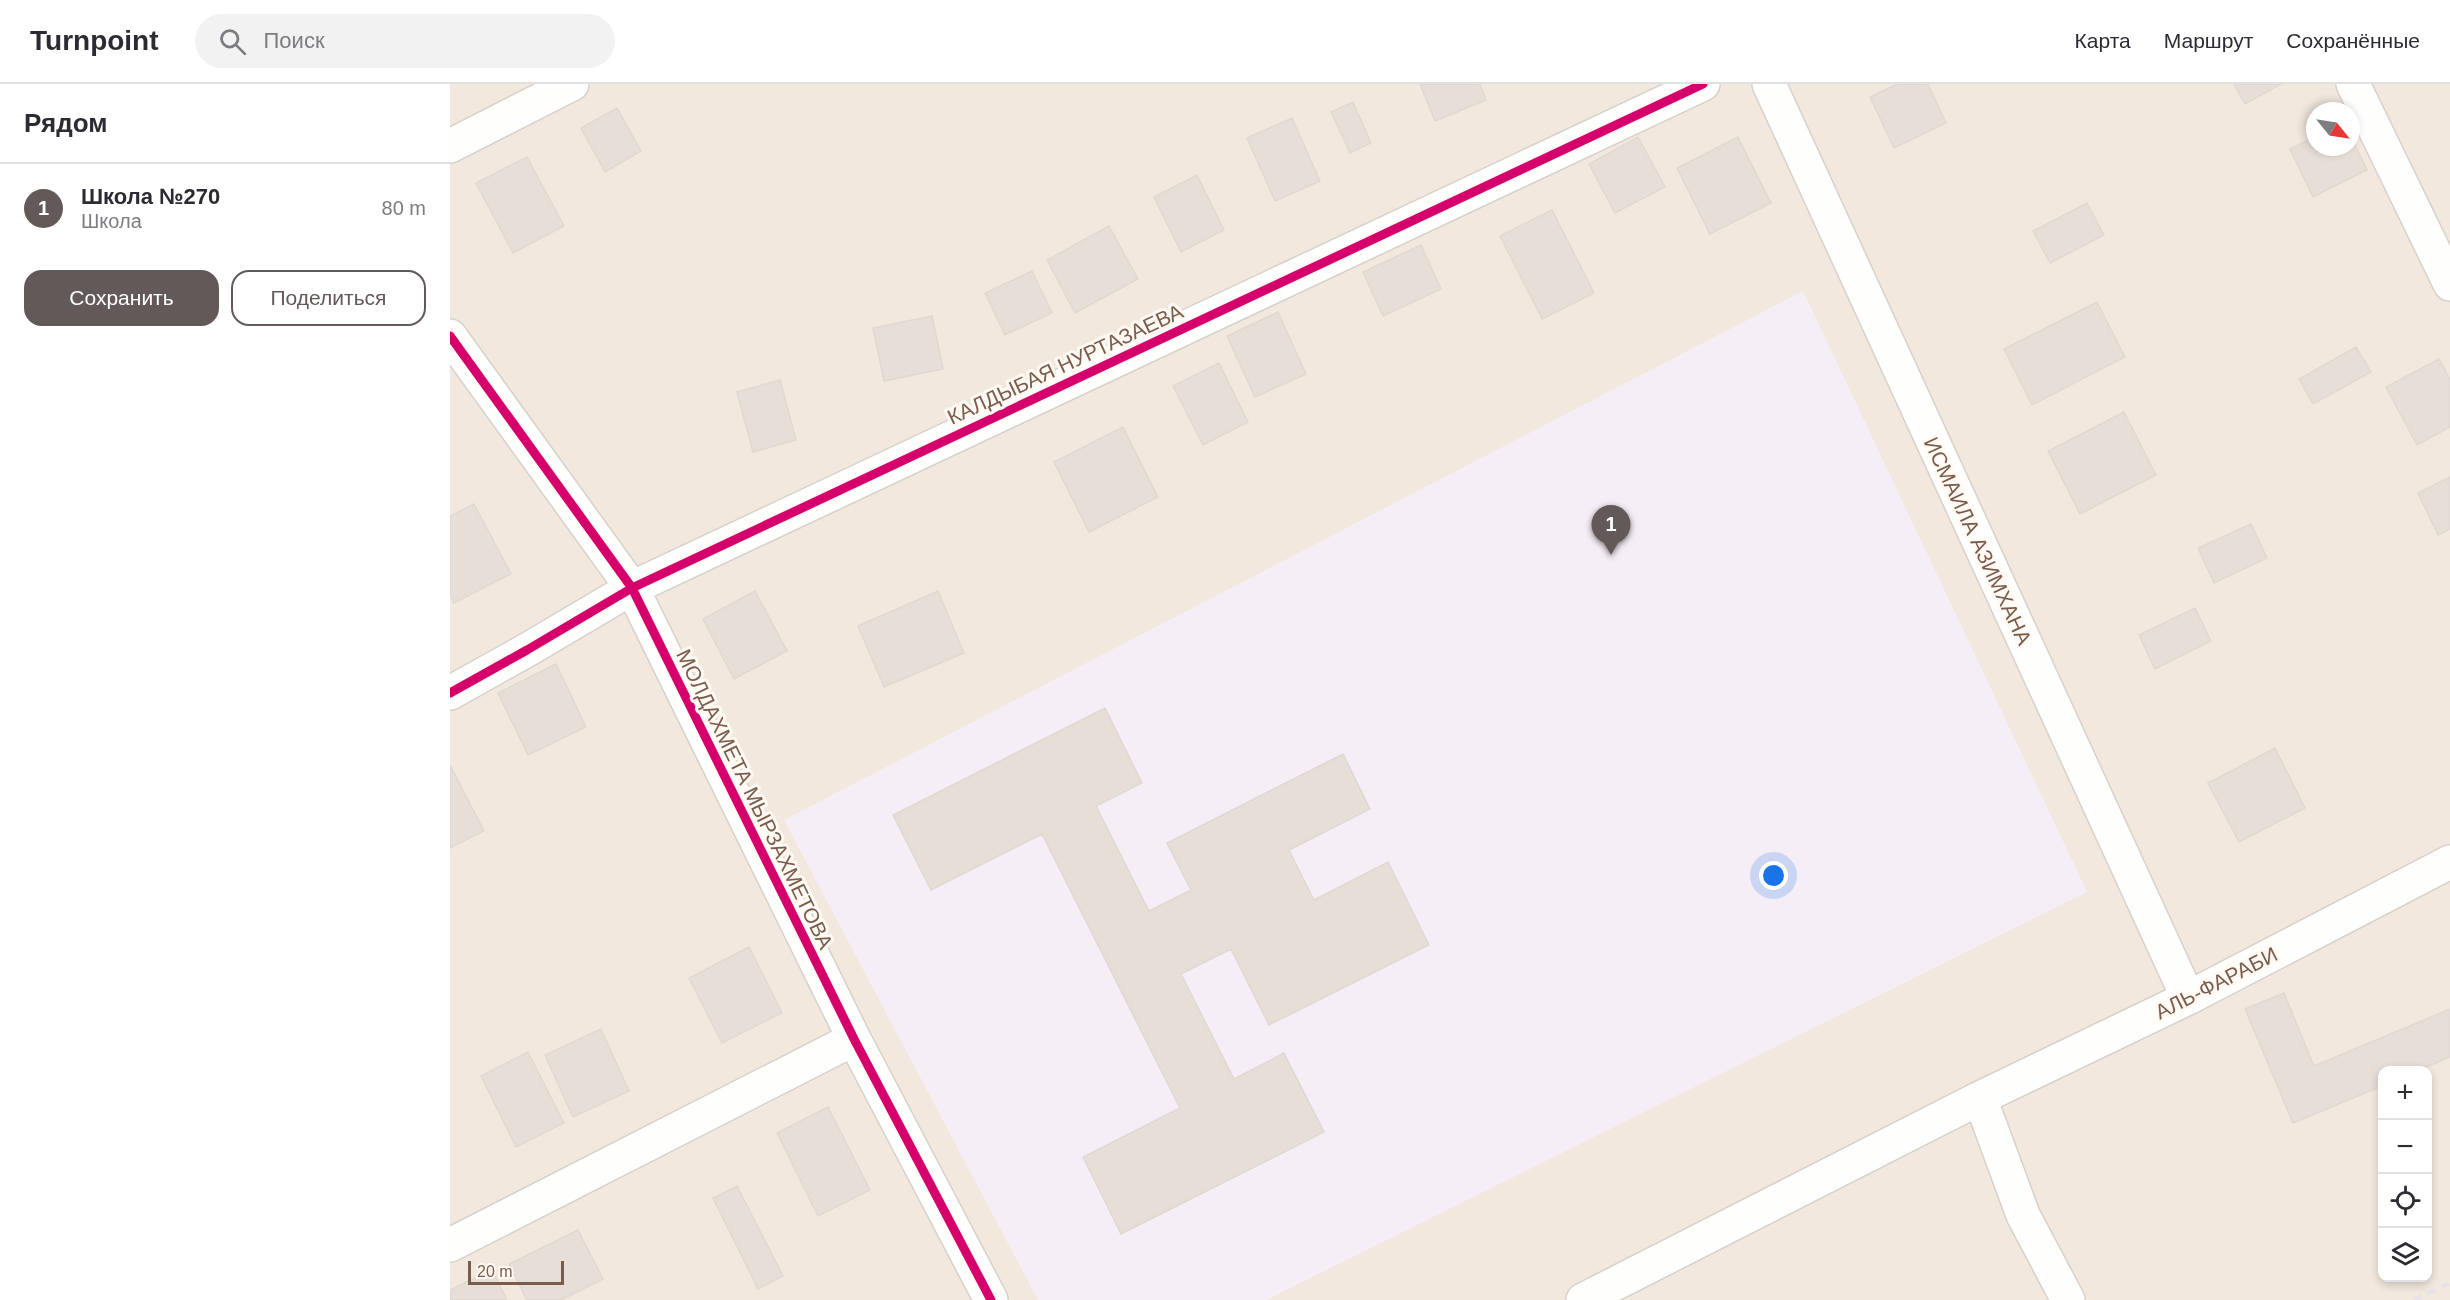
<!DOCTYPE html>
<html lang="ru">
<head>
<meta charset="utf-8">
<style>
  :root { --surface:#fff; --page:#f2f2f3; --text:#2b2b33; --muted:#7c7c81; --line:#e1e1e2; --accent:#625958 }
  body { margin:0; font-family:Arial,sans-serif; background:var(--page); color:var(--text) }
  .controls { position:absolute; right:18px; bottom:18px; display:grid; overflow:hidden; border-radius:12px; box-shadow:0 3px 9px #0003 }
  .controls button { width:54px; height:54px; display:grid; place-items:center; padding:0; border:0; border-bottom:2px solid var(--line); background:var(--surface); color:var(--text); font:30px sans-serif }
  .compass { position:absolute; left:1856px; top:18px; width:54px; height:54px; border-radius:50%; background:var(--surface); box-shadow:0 3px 9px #0003; rotate:120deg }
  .scale { position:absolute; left:18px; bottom:15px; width:96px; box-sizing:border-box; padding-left:6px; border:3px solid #7a5c4d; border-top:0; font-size:16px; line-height:21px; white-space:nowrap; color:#7a5c4d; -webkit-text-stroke:4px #fffaf3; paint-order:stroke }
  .you { position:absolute; left:1324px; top:792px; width:21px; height:21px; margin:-15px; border:4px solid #fff; border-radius:50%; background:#1a73e8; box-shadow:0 0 0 9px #1a73e833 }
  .badge { display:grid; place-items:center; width:39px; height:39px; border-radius:50%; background:var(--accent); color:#fff; font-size:20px; font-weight:700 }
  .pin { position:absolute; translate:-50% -50px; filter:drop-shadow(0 2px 3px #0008) }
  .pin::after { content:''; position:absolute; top:32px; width:21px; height:18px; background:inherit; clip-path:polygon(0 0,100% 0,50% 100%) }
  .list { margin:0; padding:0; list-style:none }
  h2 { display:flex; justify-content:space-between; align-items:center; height:78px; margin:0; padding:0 24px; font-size:26px }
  h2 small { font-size:20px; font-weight:400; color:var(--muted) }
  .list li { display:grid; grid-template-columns:39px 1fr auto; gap:18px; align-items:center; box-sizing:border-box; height:90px; padding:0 24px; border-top:2px solid var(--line) }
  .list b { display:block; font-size:22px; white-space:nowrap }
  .list p { margin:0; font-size:20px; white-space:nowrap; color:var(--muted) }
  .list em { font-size:20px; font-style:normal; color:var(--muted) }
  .actions { display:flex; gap:12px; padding:18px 24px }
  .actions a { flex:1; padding:14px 0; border:2px solid var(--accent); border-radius:18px; text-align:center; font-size:21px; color:var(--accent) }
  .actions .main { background:var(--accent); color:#fff }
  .icon { flex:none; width:33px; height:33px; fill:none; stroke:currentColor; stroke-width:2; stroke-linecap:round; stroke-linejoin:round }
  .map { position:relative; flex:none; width:2000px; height:1216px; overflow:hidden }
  header { display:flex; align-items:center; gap:36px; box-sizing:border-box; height:84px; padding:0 30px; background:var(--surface); border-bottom:2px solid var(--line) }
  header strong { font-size:28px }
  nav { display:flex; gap:33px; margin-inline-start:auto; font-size:21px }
  .search { width:420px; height:54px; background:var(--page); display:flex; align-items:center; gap:15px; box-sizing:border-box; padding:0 21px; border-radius:33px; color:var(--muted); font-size:22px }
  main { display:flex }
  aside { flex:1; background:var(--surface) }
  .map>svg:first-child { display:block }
</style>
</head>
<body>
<header>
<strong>Turnpoint</strong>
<div class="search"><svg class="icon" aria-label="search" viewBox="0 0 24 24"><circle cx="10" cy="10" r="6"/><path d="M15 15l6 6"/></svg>Поиск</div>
<nav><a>Карта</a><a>Маршрут</a><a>Сохранённые</a></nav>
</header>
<main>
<aside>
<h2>Рядом<small></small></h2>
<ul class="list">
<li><span class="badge">1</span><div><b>Школа №270</b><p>Школа</p></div><em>80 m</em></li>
</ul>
<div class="actions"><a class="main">Сохранить</a><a>Поделиться</a></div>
</aside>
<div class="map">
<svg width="2000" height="1216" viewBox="0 0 2000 1216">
  <rect width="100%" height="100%" fill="#f9f5f0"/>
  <path fill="#f2e8de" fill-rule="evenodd" d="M 0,0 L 2000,0 L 2000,1216 L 0,1216 ZM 1865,27 L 1901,27 L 1901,63 L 1865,63 ZM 1932,986 L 1978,986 L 1978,1194 L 1932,1194 Z"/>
  <path fill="#f6eef6" d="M 1353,207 L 1637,808 L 816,1216 L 588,1216 L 334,736 Z"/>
  <path fill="#e6ded7" stroke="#e2d8d2" stroke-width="1.5" d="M 970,0 L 1030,0 L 1036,16 L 985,37 Z
    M 1447,0 L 1478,0 L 1496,39 L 1444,64 L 1420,13 Z
    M 1784,0 L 1831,0 L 1795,20 Z
    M 903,18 L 921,59 L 900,69 L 881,28 Z
    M 167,24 L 191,67 L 155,88 L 131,44 Z
    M 842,34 L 870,97 L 825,117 L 797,54 Z
    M 1188,53 L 1215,103 L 1165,129 L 1139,80 Z
    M 1288,53 L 1321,119 L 1260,150 L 1227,84 Z
    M 1865,53 L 1865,63 L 1901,63 L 1901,53 L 1917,86 L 1863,113 L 1840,65 Z
    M 77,73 L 114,142 L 63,169 L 26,99 Z
    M 747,91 L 774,146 L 731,168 L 704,113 Z
    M 1637,119 L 1654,151 L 1600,179 L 1583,147 Z
    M 1102,126 L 1144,209 L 1092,235 L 1050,152 Z
    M 659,142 L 688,195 L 625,229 L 597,176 Z
    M 971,161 L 991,205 L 933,232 L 913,188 Z
    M 582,187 L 602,229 L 555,251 L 535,209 Z
    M 1647,218 L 1675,273 L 1582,321 L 1554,265 Z
    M 828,228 L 856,290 L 805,313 L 777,252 Z
    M 482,232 L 493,285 L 434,297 L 423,244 Z
    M 1906,263 L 1921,288 L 1863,320 L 1849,295 Z
    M 1989,275 L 2000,295 L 2000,343 L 1967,361 L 1936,303 Z
    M 769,279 L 798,338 L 753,361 L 723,302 Z
    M 330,296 L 346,356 L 303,368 L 287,308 Z
    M 1674,328 L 1706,391 L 1630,430 L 1598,367 Z
    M 673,343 L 708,413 L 639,448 L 604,378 Z
    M 2000,393 L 2000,445 L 1988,451 L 1968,409 Z
    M 24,420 L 61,490 L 4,519 L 0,511 L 0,432 Z
    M 1801,440 L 1817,474 L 1764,499 L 1748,464 Z
    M 305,507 L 337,567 L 284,595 L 253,535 Z
    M 488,507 L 514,569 L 434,603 L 408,542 Z
    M 1745,524 L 1761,557 L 1705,585 L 1689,551 Z
    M 106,580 L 136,643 L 78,671 L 48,609 Z
    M 655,624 L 692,699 L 646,722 L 699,827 L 741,806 L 717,759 L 893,670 L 920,725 L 839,766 L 864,816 L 938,778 L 979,861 L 819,941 L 781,865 L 731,890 L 784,995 L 834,969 L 874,1048 L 671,1150 L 633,1073 L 730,1024 L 592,750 L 481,806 L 443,731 Z
    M 1825,664 L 1855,724 L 1789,758 L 1758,699 Z
    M 0,681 L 34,747 L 0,764 Z
    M 299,863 L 332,929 L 272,959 L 239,894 Z
    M 1834,909 L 1864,982 L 2000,925 L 2000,973 L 1969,986 L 1932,986 L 1932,1002 L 1843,1039 L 1795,925 Z
    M 151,945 L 179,1007 L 123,1033 L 95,971 Z
    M 78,968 L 114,1039 L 66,1063 L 31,992 Z
    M 378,1023 L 420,1106 L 368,1132 L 327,1049 Z
    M 287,1102 L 333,1192 L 308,1205 L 263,1114 Z
    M 128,1146 L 153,1195 L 111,1216 L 77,1216 L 59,1180 Z
    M 42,1185 L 57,1216 L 0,1216 L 0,1206 Z"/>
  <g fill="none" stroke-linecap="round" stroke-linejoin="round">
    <defs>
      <path id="minor" d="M 1319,0 L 1738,914
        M 1903,0 L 2000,200
        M 0,62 L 122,0
        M 0,252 L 182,504 L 404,955 L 541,1216
        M 0,609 L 77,566 L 182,504 L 1253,0
        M 1530,1014 L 1573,1131 L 1618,1216
        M 0,1161 L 404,955
        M 1133,1216 L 1530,1014 L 1738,914 L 2000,778"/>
    </defs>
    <use href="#minor" stroke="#d7d1cb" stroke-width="36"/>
    <use href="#minor" stroke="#fefefd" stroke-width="33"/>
    <path stroke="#e6e3e7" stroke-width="4.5" stroke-dasharray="9 6" stroke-linecap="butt" d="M 1964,1216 L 2000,1199"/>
    <defs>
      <path id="cycleway" d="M 0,252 L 182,504 L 404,955 L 541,1216
        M 0,609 L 77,566 L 182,504 L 1253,0"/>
    </defs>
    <use href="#cycleway" stroke="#fffaf3" stroke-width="13"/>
    <use href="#cycleway" stroke="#d6006c" stroke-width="9"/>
  </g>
  <g text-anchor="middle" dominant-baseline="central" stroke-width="6" stroke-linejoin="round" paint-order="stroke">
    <g font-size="21" fill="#7a5c4d" stroke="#fffaf3">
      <text transform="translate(615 280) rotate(-25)">КАЛДЫБАЯ НУРТАЗАЕВА</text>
      <text transform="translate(1528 457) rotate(65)">ИСМАИЛА АЗИМХАНА</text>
      <text transform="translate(305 715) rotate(64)">МОЛДАХМЕТА МЫРЗАХМЕТОВА</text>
      <text transform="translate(1766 899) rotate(-27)">АЛЬ-ФАРАБИ</text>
    </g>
  </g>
</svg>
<div class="controls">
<button>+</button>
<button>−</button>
<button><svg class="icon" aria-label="locate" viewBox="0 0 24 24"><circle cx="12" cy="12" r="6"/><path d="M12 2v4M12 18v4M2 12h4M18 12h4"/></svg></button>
<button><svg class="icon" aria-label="layers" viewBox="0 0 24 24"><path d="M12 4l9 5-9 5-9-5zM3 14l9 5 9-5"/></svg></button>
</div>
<svg class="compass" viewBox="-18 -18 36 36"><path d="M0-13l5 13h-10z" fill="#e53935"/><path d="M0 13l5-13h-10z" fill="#7c7c81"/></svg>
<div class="scale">20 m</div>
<div class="you"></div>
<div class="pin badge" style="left:1161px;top:471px">1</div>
</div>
</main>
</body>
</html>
